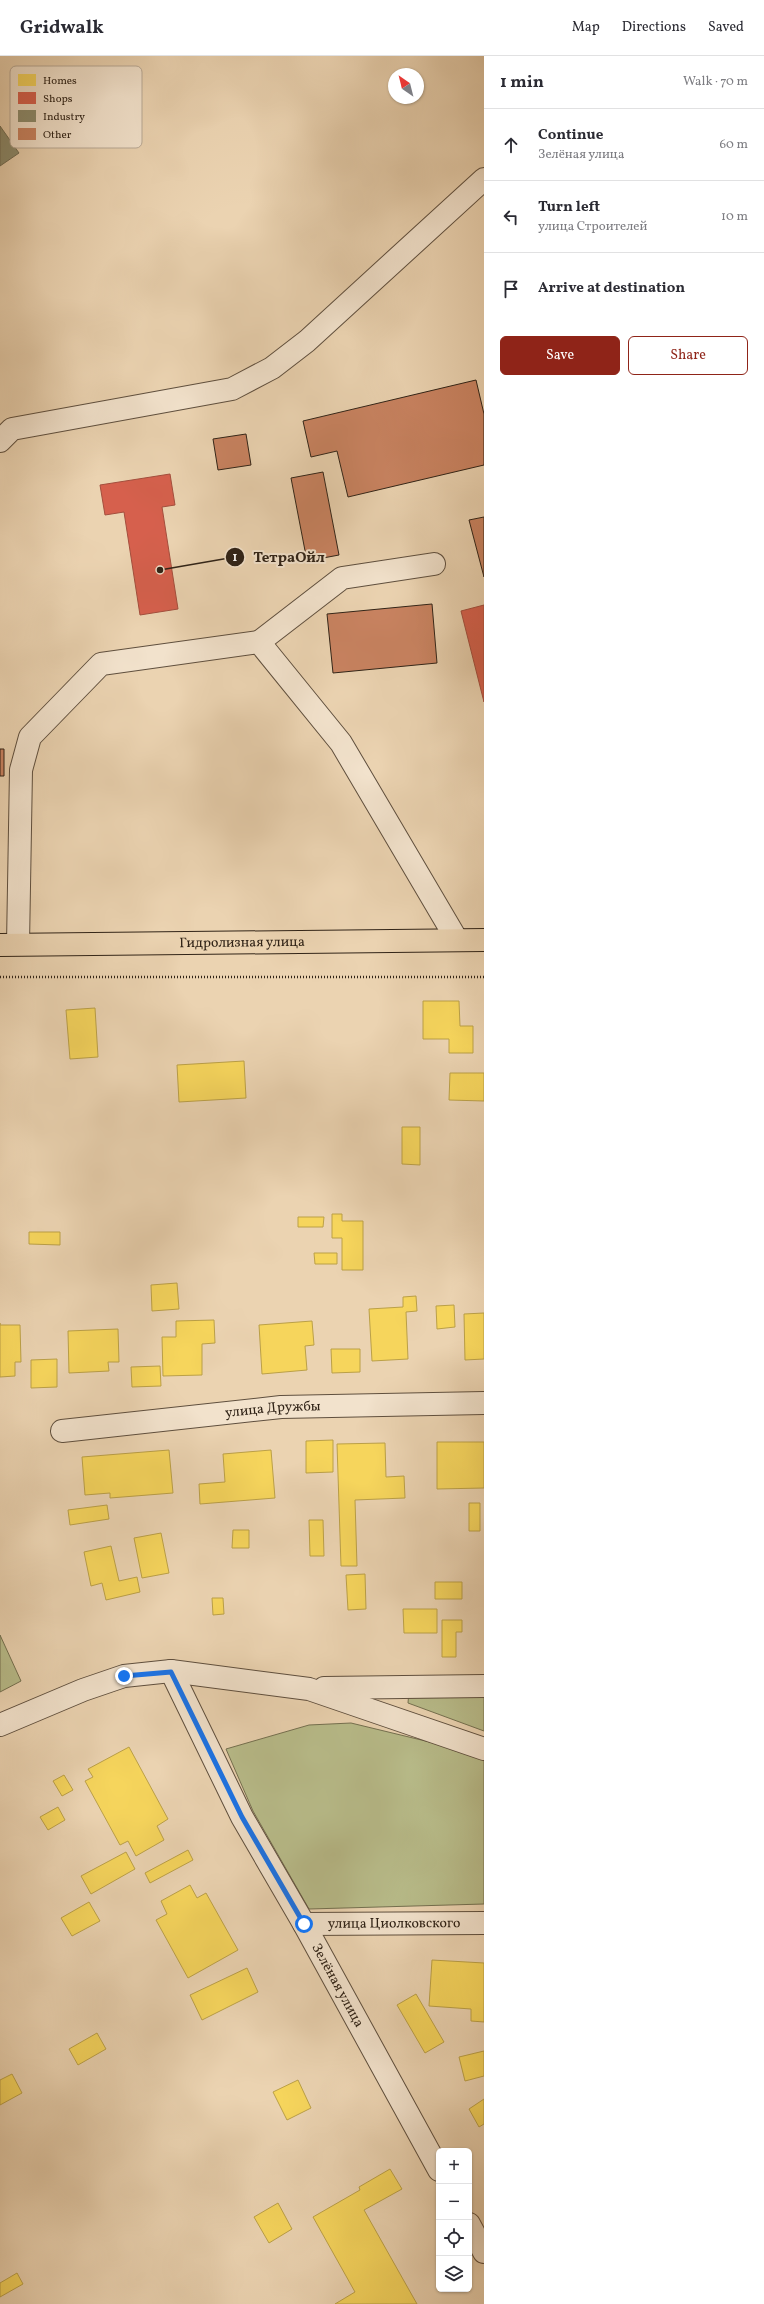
<!DOCTYPE html>
<html lang="en">
<head>
<meta charset="utf-8">
<style>
  :root { --surface:#fff; --page:#f2f2f3; --text:#2b2b33; --muted:#7c7c81; --line:#e1e1e2; --accent:#8f2418 }
  body { margin:0; font-family:Vollkorn,serif; background:var(--page); color:var(--text) }
  .controls { position:absolute; right:12px; bottom:12px; display:grid; overflow:hidden; border-radius:6px; box-shadow:0 1px 3px #0004 }
  .controls button { width:36px; height:36px; display:grid; place-items:center; padding:0; border:0; border-bottom:1px solid var(--line); background:var(--surface); color:var(--text); font:20px sans-serif }
  .compass { position:absolute; left:388px; top:12px; width:36px; height:36px; border-radius:50%; background:var(--surface); box-shadow:0 1px 3px #0004; rotate:325deg }
  .stop { position:absolute; width:12px; height:12px; margin:-9px; border:3px solid #1a73e8; border-radius:50%; background:#fff }
  .stop.end { background:#1a73e8; border-color:#fff; box-shadow:0 1px 4px #0008 }
  .list { margin:0; padding:0; list-style:none }
  h2 { display:flex; justify-content:space-between; align-items:center; height:52px; margin:0; padding:0 16px; font-size:17px }
  h2 small { font-size:13px; font-weight:400; color:var(--muted) }
  .list li { display:grid; grid-template-columns:26px 1fr auto; gap:12px; align-items:center; box-sizing:border-box; height:72px; padding:0 16px; border-top:1px solid var(--line) }
  .list b { display:block; font-size:15px; white-space:nowrap }
  .list p { margin:0; font-size:13px; white-space:nowrap; color:var(--muted) }
  .list em { font-size:13px; font-style:normal; color:var(--muted) }
  .actions { display:flex; gap:8px; padding:12px 16px }
  .actions a { flex:1; padding:9px 0; border:1px solid var(--accent); border-radius:6px; text-align:center; font-size:14px; color:var(--accent) }
  .actions .main { background:var(--accent); color:#fff }
  .icon { flex:none; width:22px; height:22px; fill:none; stroke:currentColor; stroke-width:2; stroke-linecap:round; stroke-linejoin:round }
  .map { position:relative; flex:none; width:484px; height:2248px; overflow:hidden }
  header { display:flex; align-items:center; gap:24px; box-sizing:border-box; height:56px; padding:0 20px; background:var(--surface); border-bottom:1px solid var(--line) }
  header strong { font-size:19px }
  nav { display:flex; gap:22px; margin-inline-start:auto; font-size:14px }
  main { display:flex }
  aside { flex:1; background:var(--surface) }
  .map>svg:first-child { display:block }
</style>
</head>
<body>
<header>
<strong>Gridwalk</strong>
<nav><a>Map</a><a>Directions</a><a>Saved</a></nav>
</header>
<main>
<div class="map">
<svg width="484" height="2248" viewBox="0 0 484 2248">
  <rect width="100%" height="100%" fill="#ebd3b1"/>
  <filter id="stains"><feTurbulence type="fractalNoise" baseFrequency=".005" numOctaves="4"/><feColorMatrix values="0 0 0 0 .2 0 0 0 0 .09 0 0 0 0 .02 0 0 0 .5 -.17"/></filter>
  <radialGradient id="worn" r=".72"><stop offset=".6" stop-color="#630" stop-opacity="0"/><stop offset="1" stop-color="#630" stop-opacity=".3"/></radialGradient>
  <path fill="#b8bc8a" stroke="#747050" d="M 0,1579 L 21,1625 L 0,1636 Z
    M 409,1634 L 484,1634 L 484,1675 L 408,1647 Z
    M 351,1667 L 442,1689 L 484,1704 L 484,1848 L 309,1853 L 253,1755 L 226,1693 L 309,1669 Z"/>
  <path fill="#f6d55c" stroke="#bba047" d="M 423,945 L 459,945 L 460,970 L 473,970 L 473,997 L 449,997 L 449,983 L 423,983 Z
    M 95,952 L 98,1001 L 70,1003 L 66,954 Z
    M 244,1005 L 246,1042 L 179,1046 L 177,1009 Z
    M 450,1017 L 484,1017 L 484,1045 L 449,1044 Z
    M 402,1071 L 420,1071 L 420,1109 L 402,1108 Z
    M 332,1158 L 342,1158 L 342,1165 L 363,1165 L 363,1214 L 342,1214 L 342,1182 L 332,1182 Z
    M 298,1161 L 324,1161 L 323,1171 L 298,1171 Z
    M 29,1176 L 60,1176 L 60,1189 L 29,1188 Z
    M 314,1197 L 337,1197 L 337,1208 L 315,1208 Z
    M 177,1227 L 179,1253 L 152,1255 L 151,1229 Z
    M 416,1240 L 417,1255 L 406,1256 L 408,1303 L 372,1305 L 369,1253 L 403,1251 L 403,1241 Z
    M 454,1249 L 455,1271 L 437,1273 L 436,1250 Z
    M 484,1257 L 484,1303 L 465,1304 L 464,1258 Z
    M 214,1264 L 215,1287 L 202,1288 L 202,1319 L 163,1320 L 162,1281 L 176,1281 L 176,1265 Z
    M 312,1265 L 314,1289 L 305,1290 L 307,1314 L 262,1318 L 259,1269 Z
    M 0,1267 L 0,1269 L 20,1269 L 21,1306 L 15,1306 L 15,1320 L 0,1321 Z
    M 118,1273 L 119,1306 L 108,1306 L 109,1315 L 69,1317 L 68,1275 Z
    M 331,1293 L 360,1293 L 360,1316 L 332,1317 Z
    M 57,1303 L 57,1331 L 31,1332 L 31,1304 Z
    M 160,1310 L 161,1330 L 132,1331 L 131,1311 Z
    M 333,1384 L 333,1416 L 306,1417 L 306,1385 Z
    M 437,1386 L 484,1386 L 484,1432 L 437,1433 Z
    M 385,1387 L 386,1421 L 404,1420 L 405,1442 L 355,1444 L 357,1510 L 341,1510 L 337,1388 Z
    M 169,1394 L 173,1437 L 110,1442 L 110,1437 L 85,1439 L 82,1401 Z
    M 271,1394 L 275,1442 L 200,1448 L 199,1428 L 225,1426 L 223,1398 Z
    M 469,1447 L 480,1447 L 480,1475 L 469,1475 Z
    M 107,1449 L 109,1463 L 70,1469 L 68,1454 Z
    M 309,1464 L 323,1464 L 324,1500 L 310,1500 Z
    M 233,1474 L 249,1474 L 249,1492 L 232,1492 Z
    M 161,1477 L 169,1517 L 142,1522 L 134,1482 Z
    M 111,1490 L 119,1525 L 137,1521 L 140,1536 L 106,1544 L 102,1527 L 91,1530 L 84,1496 Z
    M 365,1518 L 366,1553 L 348,1554 L 346,1519 Z
    M 435,1526 L 462,1526 L 462,1543 L 435,1543 Z
    M 212,1542 L 223,1542 L 224,1558 L 213,1559 Z
    M 403,1553 L 437,1553 L 437,1577 L 404,1577 Z
    M 442,1564 L 462,1564 L 462,1576 L 456,1576 L 456,1601 L 442,1601 Z
    M 129,1691 L 168,1763 L 157,1770 L 164,1784 L 136,1800 L 128,1785 L 120,1789 L 85,1725 L 93,1721 L 88,1713 Z
    M 64,1719 L 73,1734 L 62,1740 L 53,1725 Z
    M 58,1751 L 65,1764 L 48,1774 L 40,1761 Z
    M 188,1794 L 193,1804 L 150,1827 L 145,1817 Z
    M 126,1796 L 135,1813 L 91,1838 L 81,1820 Z
    M 190,1829 L 197,1842 L 206,1837 L 238,1894 L 188,1922 L 156,1864 L 167,1858 L 161,1845 Z
    M 89,1846 L 100,1865 L 72,1880 L 61,1862 Z
    M 432,1904 L 484,1907 L 484,1966 L 471,1965 L 471,1953 L 429,1950 Z
    M 247,1912 L 258,1936 L 202,1964 L 190,1939 Z
    M 416,1938 L 444,1986 L 425,1997 L 397,1949 Z
    M 97,1977 L 106,1993 L 78,2009 L 69,1993 Z
    M 484,1995 L 484,2020 L 465,2025 L 459,2001 Z
    M 12,2018 L 22,2037 L 0,2049 L 0,2024 Z
    M 298,2024 L 311,2052 L 287,2064 L 273,2036 Z
    M 484,2043 L 484,2068 L 479,2071 L 469,2053 Z
    M 390,2113 L 402,2133 L 364,2154 L 417,2248 L 335,2248 L 355,2236 L 313,2161 L 360,2134 L 359,2131 Z
    M 278,2147 L 292,2173 L 269,2187 L 254,2161 Z
    M 17,2217 L 23,2228 L 0,2241 L 0,2227 Z"/>
  <path fill="#d6604d" stroke="#a44e3d" d="M 170,418 L 175,449 L 162,451 L 178,553 L 140,559 L 124,456 L 105,459 L 100,429 Z
    M 484,549 L 484,646 L 461,555 Z"/>
  <path fill="#8c8c6e" stroke="#706c54" d="M 0,70 L 19,97 L 0,110 Z"/>
  <path fill="#c98361" stroke="#302317" d="M 476,324 L 484,358 L 484,409 L 348,441 L 337,395 L 311,401 L 303,365 Z
    M 246,378 L 251,409 L 218,414 L 213,383 Z
    M 323,416 L 339,499 L 307,505 L 291,422 Z
    M 484,461 L 484,521 L 469,464 Z
    M 432,548 L 437,607 L 333,617 L 327,558 Z
    M 0,693 L 4,693 L 4,720 L 0,720 Z"/>
  <g fill="none" stroke-linecap="round" stroke-linejoin="round">
    <defs>
      <g id="minor">
        <path d="M 0,385 L 12,373 L 232,333 L 272,312 L 307,285 L 484,123"/>
        <path d="M 259,586 L 342,522 L 434,508"/>
        <path d="M 18,888 L 21,714 L 30,681 L 101,608 L 259,586 L 341,687 L 457,884"/>
        <path id="s1" d="M 62,1375 L 281,1351 L 484,1347"/>
        <path id="s2" d="M 171,1615 L 242,1761 L 304,1868 L 439,2114"/>
        <path d="M 324,1632 L 484,1630"/>
        <path d="M 0,1669 L 83,1634 L 124,1620 L 171,1615 L 309,1633 L 484,1693"/>
        <path id="s3" d="M 304,1868 L 484,1867"/>
        <path d="M 469,2168 L 484,2196"/>
      </g>
      <g id="highway">
        <path id="s4" d="M 0,889 L 484,884"/>
      </g>
    </defs>
    <use href="#minor" stroke="#5f4f3e" stroke-width="24"/>
    <use href="#highway" stroke="#302317" stroke-width="24"/>
    <path stroke="#302317" stroke-width="2.5" stroke-dasharray="1 2" stroke-linecap="butt" d="M 0,921 L 484,921"/>
    <use href="#minor" stroke="#f2e2cc" stroke-width="22"/>
    <use href="#highway" stroke="#ebd3b1" stroke-width="22"/>
  </g>
  <g fill="none" stroke-linecap="round" stroke-linejoin="round">
    <path stroke="#1a73e8" stroke-width="5" d="M 124,1620 L 171,1616 L 242,1761 L 304,1868"/>
  </g>
  <g text-anchor="middle" dominant-baseline="central" stroke-width="4" stroke-linejoin="round" paint-order="stroke">
    <g font-size="14" fill="#302317" stroke="#f2e2cc">
      <text stroke="none"><textPath href="#s4" startOffset="242">Гидролизная улица</textPath></text>
      <text stroke="none"><textPath href="#s1" startOffset="212">улица Дружбы</textPath></text>
      <text stroke="none"><textPath href="#s3" startOffset="90">улица Циолковского</textPath></text>
      <text stroke="none"><textPath href="#s2" startOffset="356">Зелёная улица</textPath></text>
    </g>
  </g>
  <rect x="10" y="10" width="132" height="82" rx="6" fill="#f2e2cc" stroke="#b8a996" stroke-width="1"/>
  <rect x="18" y="18" width="18" height="12" fill="#f6d55c"/>
  <rect x="18" y="36" width="18" height="12" fill="#d6604d"/>
  <rect x="18" y="54" width="18" height="12" fill="#8c8c6e"/>
  <rect x="18" y="72" width="18" height="12" fill="#c98361"/>
  <g font-size="11" fill="#302317">
    <text x="43" y="28">Homes</text>
    <text x="43" y="46">Shops</text>
    <text x="43" y="64">Industry</text>
    <text x="43" y="82">Other</text>
  </g>
  <path fill="none" stroke="#302317" stroke-width="1.5" d="M160 514L235 501"/>
  <g fill="#302317" stroke="#f2e2cc" stroke-width="1.5">
    <circle cx="160" cy="514" r="4"/>
    <circle cx="235" cy="501" r="10"/>
  </g>
  <g font-size="12" text-anchor="middle" font-weight="bold" fill="#fff">
    <text x="235" y="505">1</text>
  </g>
  <g font-size="15" text-anchor="middle" font-weight="bold" fill="#302317" stroke="#f2e2cc" stroke-width="4" stroke-linejoin="round" paint-order="stroke">
    <text x="289" y="506">ТетраОйл</text>
  </g>
  <rect width="100%" height="100%" filter="url(#stains)"/>
  <rect width="100%" height="100%" fill="url(#worn)"/>
</svg>
<div class="controls">
<button>+</button>
<button>−</button>
<button><svg class="icon" aria-label="locate" viewBox="0 0 24 24"><circle cx="12" cy="12" r="6"/><path d="M12 2v4M12 18v4M2 12h4M18 12h4"/></svg></button>
<button><svg class="icon" aria-label="layers" viewBox="0 0 24 24"><path d="M12 4l9 5-9 5-9-5zM3 14l9 5 9-5"/></svg></button>
</div>
<svg class="compass" viewBox="-18 -18 36 36"><path d="M0-13l5 13h-10z" fill="#e53935"/><path d="M0 13l5-13h-10z" fill="#7c7c81"/></svg>
<div class="stop" style="left:304px;top:1868px"></div>
<div class="stop end" style="left:124px;top:1620px"></div>
</div>
<aside>
<h2>1 min<small>Walk · 70 m</small></h2>
<ul class="list">
<li><svg class="icon" aria-label="ahead" viewBox="0 0 24 24"><path d="M12 20V5M6 11l6-6 6 6"/></svg><div><b>Continue</b><p>Зелёная улица</p></div><em>60 m</em></li>
<li><svg class="icon" aria-label="left" viewBox="0 0 24 24"><path d="M17 20v-9H6M10 6l-5 5 5 5"/></svg><div><b>Turn left</b><p>улица Строителей</p></div><em>10 m</em></li>
<li><svg class="icon" aria-label="arrive" viewBox="0 0 24 24"><path d="M6 21V4h12l-3 4 3 4H6"/></svg><div><b>Arrive at destination</b></div></li>
</ul>
<div class="actions"><a class="main">Save</a><a>Share</a></div>
</aside>
</main>
</body>
</html>
